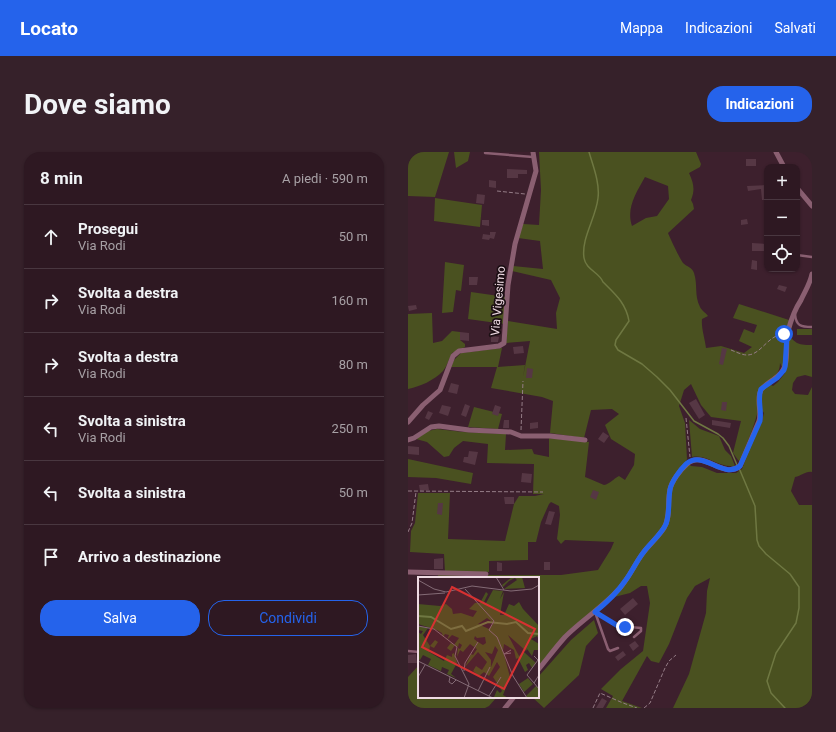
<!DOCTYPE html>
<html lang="it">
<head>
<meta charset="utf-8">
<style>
  :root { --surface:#2e1822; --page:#36212a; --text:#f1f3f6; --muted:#a7a0a5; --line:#493740; --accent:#2563eb }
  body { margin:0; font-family:Roboto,sans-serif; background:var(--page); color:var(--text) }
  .controls { position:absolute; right:12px; top:12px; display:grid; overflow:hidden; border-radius:8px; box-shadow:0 1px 3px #0004 }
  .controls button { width:36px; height:36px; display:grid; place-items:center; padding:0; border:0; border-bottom:1px solid var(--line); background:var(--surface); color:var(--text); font:20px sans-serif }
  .stop { position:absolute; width:12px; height:12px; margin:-9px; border:3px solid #2563eb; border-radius:50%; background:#fff }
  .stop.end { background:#2563eb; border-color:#fff; box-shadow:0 1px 4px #0008 }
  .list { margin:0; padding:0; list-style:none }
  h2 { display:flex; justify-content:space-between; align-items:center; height:52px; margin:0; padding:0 16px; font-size:17px }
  h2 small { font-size:13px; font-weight:400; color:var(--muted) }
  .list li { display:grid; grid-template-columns:26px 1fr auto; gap:12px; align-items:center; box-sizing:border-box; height:64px; padding:0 16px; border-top:1px solid var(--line) }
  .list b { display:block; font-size:15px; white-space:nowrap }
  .list p { margin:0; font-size:13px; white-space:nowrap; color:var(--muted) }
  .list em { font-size:13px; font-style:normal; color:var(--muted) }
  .actions { display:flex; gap:8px; padding:12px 16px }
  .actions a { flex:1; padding:9px 0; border:1px solid var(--accent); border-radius:16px; text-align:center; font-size:14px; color:var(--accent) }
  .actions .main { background:var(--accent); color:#fff }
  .icon { flex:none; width:22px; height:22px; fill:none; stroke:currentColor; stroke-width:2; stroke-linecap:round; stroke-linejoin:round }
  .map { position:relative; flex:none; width:404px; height:556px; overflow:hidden; border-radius:16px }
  header { display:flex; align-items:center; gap:24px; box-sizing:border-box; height:56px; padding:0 20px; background:var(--accent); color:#fff }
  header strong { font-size:19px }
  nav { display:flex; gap:22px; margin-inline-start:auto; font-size:14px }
  .intro { display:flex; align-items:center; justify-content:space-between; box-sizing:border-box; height:96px; padding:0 24px }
  h1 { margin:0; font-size:28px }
  .button { padding:10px 18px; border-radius:16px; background:var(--accent); color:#fff; font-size:14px; font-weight:700 }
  main { display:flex; gap:24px; padding:0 24px }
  aside { flex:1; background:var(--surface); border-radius:16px; box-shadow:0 1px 3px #0004 }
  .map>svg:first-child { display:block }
</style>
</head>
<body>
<header>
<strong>Locato</strong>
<nav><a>Mappa</a><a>Indicazioni</a><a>Salvati</a></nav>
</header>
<div class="intro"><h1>Dove siamo</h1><a class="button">Indicazioni</a></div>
<main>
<aside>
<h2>8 min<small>A piedi · 590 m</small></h2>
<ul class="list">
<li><svg class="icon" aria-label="ahead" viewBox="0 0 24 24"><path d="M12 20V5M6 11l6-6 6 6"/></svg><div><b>Prosegui</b><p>Via Rodi</p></div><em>50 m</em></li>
<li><svg class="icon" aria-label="right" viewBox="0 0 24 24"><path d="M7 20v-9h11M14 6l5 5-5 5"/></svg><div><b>Svolta a destra</b><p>Via Rodi</p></div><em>160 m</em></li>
<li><svg class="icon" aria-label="right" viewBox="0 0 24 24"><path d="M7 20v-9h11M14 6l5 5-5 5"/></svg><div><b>Svolta a destra</b><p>Via Rodi</p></div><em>80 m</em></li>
<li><svg class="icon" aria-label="left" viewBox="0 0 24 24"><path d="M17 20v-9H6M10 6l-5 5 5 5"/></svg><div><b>Svolta a sinistra</b><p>Via Rodi</p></div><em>250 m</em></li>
<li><svg class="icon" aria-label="left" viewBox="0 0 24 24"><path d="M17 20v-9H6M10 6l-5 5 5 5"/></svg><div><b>Svolta a sinistra</b></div><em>50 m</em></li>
<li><svg class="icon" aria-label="arrive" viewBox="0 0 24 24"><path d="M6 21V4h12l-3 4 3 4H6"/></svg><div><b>Arrivo a destinazione</b></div></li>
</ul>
<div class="actions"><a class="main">Salva</a><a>Condividi</a></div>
</aside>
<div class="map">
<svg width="404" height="556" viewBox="0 0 404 556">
  <rect width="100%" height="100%" fill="#3d202d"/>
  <path fill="#4a5120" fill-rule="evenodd" d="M 0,0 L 41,0 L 27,45 L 0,44 Z
    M 46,0 L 62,0 L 60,9 L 48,16 Z
    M 131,0 L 288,0 L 293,12 L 292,15 L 281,21 C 286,32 287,38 283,48 L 285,52 L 286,57 L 260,81 C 262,86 272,107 275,111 C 279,115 284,115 286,121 C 290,133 286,143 292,155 C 293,158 297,160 300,164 L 294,167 C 293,176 297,187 298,196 L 313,194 L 336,201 L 344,195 L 331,189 L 336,177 L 346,181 L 349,173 L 325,166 L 331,152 L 381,168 L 377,180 C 389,191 387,193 404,193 L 404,225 L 397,223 L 389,225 L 385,231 L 384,238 L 387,242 L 400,243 L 404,235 L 404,320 C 397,319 394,324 387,325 L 383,339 L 391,353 L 404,353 L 404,556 L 265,556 L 281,522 L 298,461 L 299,439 L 302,426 L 287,434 L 279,446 L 261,492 L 251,511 L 243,509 L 239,504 L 214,549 L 234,556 L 198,556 L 205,544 L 193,537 L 213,517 L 235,499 L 242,451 L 239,434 L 233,434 L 222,441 L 202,446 L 158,485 L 130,518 L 130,426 L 30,426 L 30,423 L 153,423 L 190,418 L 203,397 L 206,390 L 157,388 L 153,392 L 149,387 L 152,363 L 151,354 L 143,350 L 141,352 L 133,370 L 128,390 L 120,390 L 120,408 L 81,409 L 81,420 L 37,420 L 36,402 L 2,400 L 3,379 L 7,371 L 10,341 L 42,341 L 40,387 L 97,389 L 106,352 L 111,344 L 127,344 L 136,342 L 125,342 L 126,312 L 79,311 L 80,292 L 55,289 L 46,296 L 41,304 L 36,305 L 19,290 L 8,287 L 20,279 L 29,277 L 55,280 L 98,282 L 97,298 L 124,297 L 126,302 L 141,305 L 141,286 L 181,290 L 177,325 L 182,327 L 196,333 C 202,332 205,327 211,324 L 217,328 L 226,313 L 227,302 L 203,287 L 197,273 L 211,262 L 204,257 L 183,258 L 176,286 L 142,281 L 145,249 L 134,245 L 83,236 L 89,215 L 43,215 L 46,208 L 53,201 L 94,196 L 90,215 L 117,213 L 115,225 L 122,189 L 98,191 L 100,169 L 149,177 L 148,161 L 152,146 L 143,128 L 104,119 L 105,114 L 135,117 L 132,89 L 110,86 L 115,72 L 131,73 L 133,38 ZM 237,25 L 260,34 L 261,47 L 249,64 L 238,66 L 224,74 C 218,56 228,41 237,25 ZM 372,211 L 377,221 L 370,230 L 365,234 L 359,231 C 366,225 372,221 372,211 ZM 283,232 L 293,253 L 303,265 L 333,269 L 325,301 L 330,308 L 332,309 C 339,290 347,274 351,254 L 356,261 L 354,269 L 344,290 L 334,317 L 328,321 L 309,321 L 294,315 L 283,314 L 278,309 L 279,307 L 277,271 L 271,254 L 276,238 Z
    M 27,46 L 74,53 L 72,75 L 26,69 Z
    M 37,110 L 56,113 L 53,139 L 48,138 L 45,160 L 34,161 Z
    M 63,140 L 98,145 L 96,172 L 60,167 Z
    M 24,161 L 25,191 L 34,189 L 44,179 L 52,180 L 52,188 L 57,192 L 57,195 L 44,201 C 41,207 39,214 35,219 C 27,228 11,235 0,237 L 0,162 Z
    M 389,177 L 404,177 L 404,183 L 389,183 Z
    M 66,255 L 94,262 L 90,277 L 60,275 Z
    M 281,268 L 292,277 L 311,284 L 317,298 L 323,304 L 327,314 C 309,316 300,302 284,305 Z
    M 0,307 L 65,321 L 63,332 L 28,326 L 0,325 Z
    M 186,468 L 190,481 L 178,494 L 171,523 L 136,556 L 124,545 L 130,545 L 130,525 L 163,488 Z
    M 11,513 L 11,545 L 89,545 L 81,554 L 77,556 L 0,556 L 0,525 Z"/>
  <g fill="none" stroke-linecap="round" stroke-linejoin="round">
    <path stroke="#6f7842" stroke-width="1.5" d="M 181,0 C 185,14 192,31 190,46 C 188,66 173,86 176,106 C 178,118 191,120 195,130 C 207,142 218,151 221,169 L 208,188 L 207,193 L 210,198 L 234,212 L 249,225 L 262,238 L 286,269 L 310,282 L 315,286 L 321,294 L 329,313
      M 331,316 L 347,354 L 349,388 L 351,394 L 358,402 L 382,422 L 391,435 L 391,456 L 388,471 L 368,501 L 359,529 L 363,541 L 377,556"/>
  </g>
  <path fill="#563744" d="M 338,7 L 348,7 L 348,14 L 338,14 Z
    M 99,17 L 119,18 L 119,22 L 110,22 L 110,26 L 99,26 Z
    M 81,28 L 88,29 L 88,36 L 81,35 Z
    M 359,33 L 359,48 L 354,48 L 353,37 L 340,39 L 339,34 Z
    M 69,42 L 77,43 L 76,52 L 68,51 Z
    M 339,67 L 340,72 L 333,73 L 333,68 Z
    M 74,68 L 81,68 L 81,74 L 74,73 Z
    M 82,80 L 88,80 L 86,87 L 82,86 L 81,88 L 74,87 L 75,82 L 82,83 Z
    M 344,91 L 359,92 L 359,99 L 344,99 Z
    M 344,108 L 349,109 L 349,118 L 343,117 Z
    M 61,125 L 70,125 L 69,133 L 61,133 Z
    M 371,133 L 379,135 L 377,140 L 369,137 Z
    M 8,153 L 9,157 L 1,159 L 0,154 Z
    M 52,180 L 61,181 L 61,189 L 52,188 Z
    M 83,184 L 91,185 L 90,190 L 83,190 Z
    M 115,194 L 116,201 L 106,202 L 105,195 Z
    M 314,196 L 319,197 L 315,213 L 311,212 Z
    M 119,216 L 125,217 L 124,226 L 118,226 Z
    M 43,231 L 51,233 L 49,242 L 40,240 Z
    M 288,247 L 297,263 L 291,267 L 281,251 Z
    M 314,250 L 319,250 L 318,259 L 313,258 Z
    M 57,252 L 62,254 L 58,265 L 53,263 Z
    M 34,253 L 43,255 L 40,264 L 31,261 Z
    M 87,253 L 93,255 L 90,264 L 84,262 Z
    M 20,259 L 25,261 L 21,268 L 17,266 Z
    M 96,268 L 101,268 L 101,276 L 95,276 Z
    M 304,268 L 323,271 L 322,276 L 304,273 Z
    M 130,270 L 130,276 L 122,277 L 122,271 Z
    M 195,280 L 201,284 L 196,291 L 190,287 Z
    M 0,294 L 11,295 L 11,303 L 0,302 Z
    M 61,299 L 70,300 L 67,313 L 55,310 L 56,305 L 60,305 Z
    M 114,321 L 124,322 L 123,331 L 113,330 Z
    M 20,332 L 21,338 L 12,339 L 11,333 Z
    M 185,338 L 191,340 L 188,348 L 182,345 Z
    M 96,345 L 106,345 L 106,352 L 97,352 Z
    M 30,351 L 35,351 L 34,363 L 29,362 Z
    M 141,359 L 147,360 L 143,373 L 137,372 Z
    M 35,406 L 35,417 L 26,417 L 26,407 Z
    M 89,410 L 94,411 L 94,419 L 89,419 Z
    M 136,410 L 142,410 L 142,418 L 136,418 Z
    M 225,446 L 230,452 L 217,463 L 212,457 Z
    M 227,489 L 231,494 L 225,499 L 221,493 Z
    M 215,499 L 218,503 L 210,509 L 207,505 Z
    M 8,502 L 9,511 L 0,511 L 0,503 Z
    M 194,546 L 199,549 L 195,556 L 188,556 Z"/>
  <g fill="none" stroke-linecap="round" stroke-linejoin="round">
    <path stroke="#947c86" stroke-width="1" stroke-dasharray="4 2" stroke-linecap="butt" d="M 89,39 L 117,42
      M 323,198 C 328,200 334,203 339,203 C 353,203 359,184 375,182
      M 278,266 L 282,305
      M 113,278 L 115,229
      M 0,339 L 135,340
      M 0,380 L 4,371 L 8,340
      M 185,556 L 192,541 L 215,551 L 229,556
      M 236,556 L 242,551 L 257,516 L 261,509 L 268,503"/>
    <path stroke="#8a5f71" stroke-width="2.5" d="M 77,1 L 125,5
      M 389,103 L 404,105
      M 387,162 C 388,174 393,175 404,175
      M 210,496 L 202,499 L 200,497 L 187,460 L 210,474 L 233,476 L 233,479 L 226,485
      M 0,499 L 11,500"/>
    <path stroke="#8a5f71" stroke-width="5" d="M 368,0 L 376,15
      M 389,36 L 404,54
      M 0,270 L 15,253 L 32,238 L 45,204 L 51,199 L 91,194 L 96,191 L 100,133 L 107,92 L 128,19 L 125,0
      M 0,288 L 6,286 L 23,275 L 31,274 L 61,278 L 103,280 L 113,284 L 142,284 L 177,288
      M 0,420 L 78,422
      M 130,518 C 139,507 148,495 157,485 C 174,468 195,455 211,437 C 221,426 226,413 235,401 C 241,393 250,385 256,376 C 263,364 259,350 262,337 C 264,329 272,318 279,312 C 296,297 315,328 332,314 L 351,269 C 354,259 348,247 353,238 C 356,232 370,227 375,218 C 381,209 377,190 380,179 C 383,168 387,157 393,148 C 397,139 402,132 404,122
      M 97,556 L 106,545"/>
  </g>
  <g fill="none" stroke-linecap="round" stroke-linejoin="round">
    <path stroke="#2563eb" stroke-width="5" d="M 217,475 L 210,474 L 187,460 C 198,451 209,441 217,429 C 224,420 228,410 235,401 C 242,391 253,383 258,372 C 262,361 260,349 262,338 C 263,330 272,318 278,312 C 295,297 315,328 332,314 L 352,269 C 354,258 349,247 353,237 L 369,226 L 376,218 L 377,215 L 379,183 L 376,182"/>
  </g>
  <g text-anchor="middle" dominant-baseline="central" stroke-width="3.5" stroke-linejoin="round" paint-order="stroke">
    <g font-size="12" fill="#efdbe3" stroke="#1c0f14">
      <text transform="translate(90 149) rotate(-85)">Via Vigesimo</text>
    </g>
  </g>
  <g transform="translate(10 425)">
    <rect width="121" height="121" fill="#3d202d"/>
    <path d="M 94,0 L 104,0 L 107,11 L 86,12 L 99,3 L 97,1 L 91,4 L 85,10 L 84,8 ZM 75,13 L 85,14 L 82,22 L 86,15 L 82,38 L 86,38 L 91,27 L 96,29 L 101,25 L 105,32 L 121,49 L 121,63 L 119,59 L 113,62 L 121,67 L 121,73 L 116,73 L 114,79 L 109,72 L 108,74 L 90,58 L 101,79 L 106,75 L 118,86 L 114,91 L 111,86 L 108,88 L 110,93 L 107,95 L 100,81 L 98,82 L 96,73 L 86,67 L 85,74 L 92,100 L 85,118 L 90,121 L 76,120 L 79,113 L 82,116 L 84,114 L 75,100 L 82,90 L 79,85 L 71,99 L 66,95 L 61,99 L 55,94 L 58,89 L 64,93 L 69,85 L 60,75 L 47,90 L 53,77 L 55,78 L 59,72 L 57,71 L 60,65 L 65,68 L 68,66 L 67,60 L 59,61 L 57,59 L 56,62 L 60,65 L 56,70 L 52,67 L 45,75 L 42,73 L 39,80 L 40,71 L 42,72 L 44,68 L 41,66 L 40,70 L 37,68 L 33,74 L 29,71 L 33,66 L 36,68 L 41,61 L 34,58 L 29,63 L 31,58 L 27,57 L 25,60 L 24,56 L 19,53 L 0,47 L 0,27 L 22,29 L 28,27 L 34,32 L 35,37 L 43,36 L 55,40 L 59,34 L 51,32 L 57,26 L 62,26 L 68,15 L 70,17 L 66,25 L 68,26 ZM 69,41 L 76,46 L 71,52 L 60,47 ZM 77,69 L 80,73 L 73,90 L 73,83 L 67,75 L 74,77 ZM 0,49 L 10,51 L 5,58 L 12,69 L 17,63 L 20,65 L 16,71 L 12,69 L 11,75 L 26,84 L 29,78 L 34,80 L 34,77 L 36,76 L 39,86 L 33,97 L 38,101 L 29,97 L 31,93 L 24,90 L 23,94 L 10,88 L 13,82 L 5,78 L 2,83 L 0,82 L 0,55 L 3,57 L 5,54 L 0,53 ZM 110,101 L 115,107 L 106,115 L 101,107 ZM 118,109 L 121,112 L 121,120 L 110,121 L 108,119 Z" fill="#4a5120" fill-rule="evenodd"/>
    <path fill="none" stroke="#6f7842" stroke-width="2" d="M 0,39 L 13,40 L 33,52 L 44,49 L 48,54 L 70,45 L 89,47 L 98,45 L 110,56 L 121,57"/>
    <path fill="none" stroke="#846b76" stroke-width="1" d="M 78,0 L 86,13M 0,3 L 16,12 L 28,15 L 54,9 L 93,14 L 114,12 L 121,8M 47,12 L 76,44 L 71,53 L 79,60 L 95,99 L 109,121M 0,18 L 27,16M 0,49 L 16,52 L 39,70 L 37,79 L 51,107 L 46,121M 93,73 L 86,77 L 93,76M 0,84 L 75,121M 46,94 L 47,86 L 60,65M 121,98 L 116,106 L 121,112M 0,100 L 7,88M 32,100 L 31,105 L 34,107 L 38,103M 116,106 L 109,98 L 120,83 L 116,79M 60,114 L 72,90M 71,119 L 83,100"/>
    <path fill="#d73131" fill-opacity="0.15" stroke="#d73131" stroke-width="2" d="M 34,10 L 117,52 L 86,112 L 4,70 Z"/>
    <rect width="121" height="121" fill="none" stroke="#efdbe3" stroke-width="2"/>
  </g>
</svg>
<div class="controls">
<button>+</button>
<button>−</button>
<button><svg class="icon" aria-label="locate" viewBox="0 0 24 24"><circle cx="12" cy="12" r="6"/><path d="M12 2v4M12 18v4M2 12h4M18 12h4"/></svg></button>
</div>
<div class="stop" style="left:376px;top:182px"></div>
<div class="stop end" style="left:217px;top:475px"></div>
</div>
</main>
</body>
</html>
